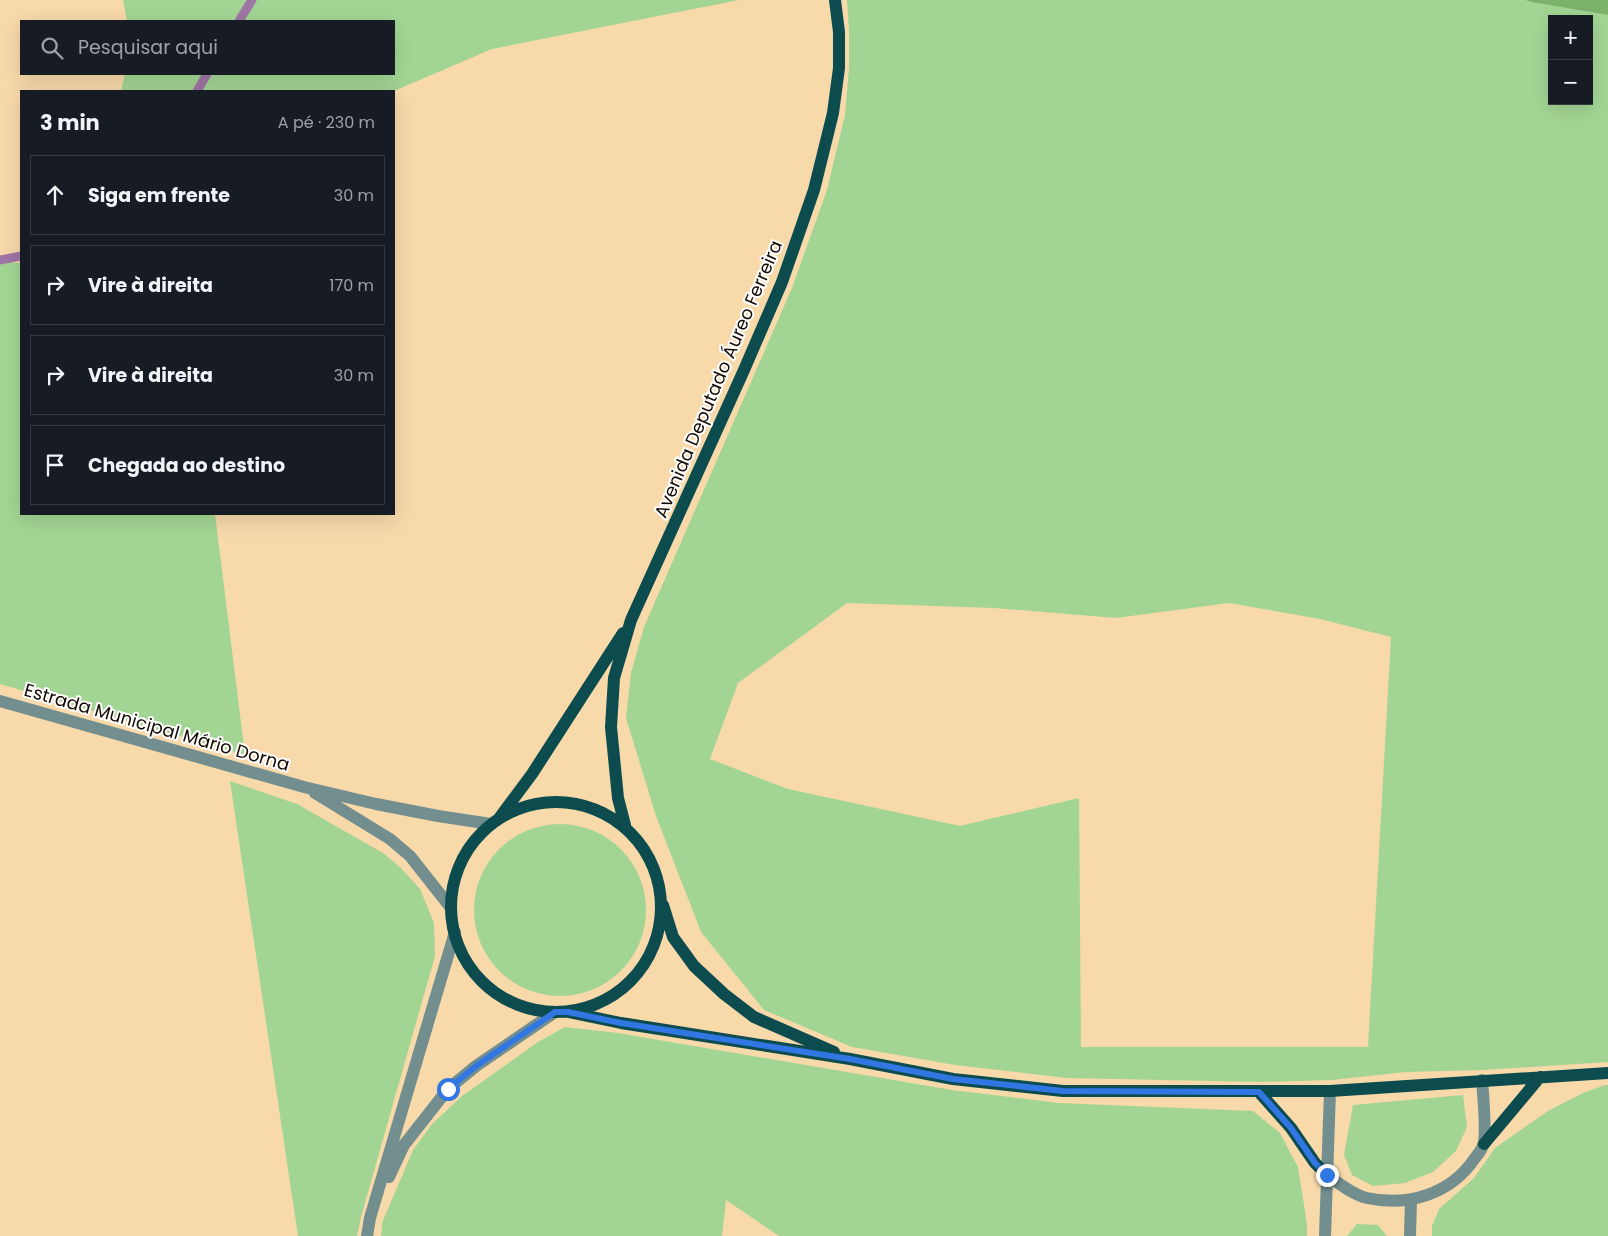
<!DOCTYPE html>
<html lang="pt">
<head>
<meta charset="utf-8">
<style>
  :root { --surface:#171b24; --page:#242831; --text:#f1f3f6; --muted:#9ea1a6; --line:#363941 }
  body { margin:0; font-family:Poppins,sans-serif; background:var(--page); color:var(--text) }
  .controls { position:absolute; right:15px; top:15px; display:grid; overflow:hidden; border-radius:0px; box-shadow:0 5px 20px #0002 }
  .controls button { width:45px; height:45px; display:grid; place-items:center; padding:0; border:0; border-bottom:1px solid var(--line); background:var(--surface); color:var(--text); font:25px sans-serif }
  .stop { position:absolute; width:15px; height:15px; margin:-11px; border:4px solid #3077e4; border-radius:50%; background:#fff }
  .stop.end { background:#3077e4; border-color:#fff; box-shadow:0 1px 5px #0008 }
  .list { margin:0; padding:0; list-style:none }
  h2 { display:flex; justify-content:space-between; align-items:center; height:65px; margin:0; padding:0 20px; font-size:21px }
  h2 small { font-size:16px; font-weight:400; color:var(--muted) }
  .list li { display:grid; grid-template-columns:32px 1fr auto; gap:15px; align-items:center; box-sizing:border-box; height:80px; margin:0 10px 10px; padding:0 10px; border:1px solid var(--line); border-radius:0px }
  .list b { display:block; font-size:19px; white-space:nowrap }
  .list em { font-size:16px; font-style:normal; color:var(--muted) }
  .icon { flex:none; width:28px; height:28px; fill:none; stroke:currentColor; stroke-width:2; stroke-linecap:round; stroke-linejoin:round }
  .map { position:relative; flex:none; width:1608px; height:1236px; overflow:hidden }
  .search { position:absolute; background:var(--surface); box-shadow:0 5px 20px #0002; left:20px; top:20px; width:375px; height:55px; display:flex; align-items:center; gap:12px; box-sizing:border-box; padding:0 18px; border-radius:0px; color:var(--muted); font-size:19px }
  .panel { position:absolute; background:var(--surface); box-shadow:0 5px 20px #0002; left:20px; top:90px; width:375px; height:425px; border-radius:0px }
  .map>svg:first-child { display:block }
</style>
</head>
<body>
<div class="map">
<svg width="1608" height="1236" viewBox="0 0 1608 1236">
  <rect width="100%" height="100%" fill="#f7d9aa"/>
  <path fill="#a2d594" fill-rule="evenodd" d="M 123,0 L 739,0 L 492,49 L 394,91 L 121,91 L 125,74 L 394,74 L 394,21 L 127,21 Z
    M 847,0 L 1525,0 L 1608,15 L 1608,1062 L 1484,1070 L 1406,1072 L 1332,1080 L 1260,1082 L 1067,1078 L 955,1065 L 852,1047 L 764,1010 L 701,932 L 656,816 L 626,718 L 631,673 L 644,627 L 792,288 L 827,190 L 845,115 L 849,69 L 849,31 ZM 1552,19 L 1589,19 L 1589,101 L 1552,101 ZM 847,603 L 994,608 L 1116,618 L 1229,603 L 1320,619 L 1391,637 L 1368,1047 L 1081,1047 L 1079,798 L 960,826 L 788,789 L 710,759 L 738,683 Z
    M 0,262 L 21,263 L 21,514 L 215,514 L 245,755 L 0,684 Z
    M 230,781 L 297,804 L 383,853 L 401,868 L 420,889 L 434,923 L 435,956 L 361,1217 L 357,1236 L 298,1236 Z
    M474 910a86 86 0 1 1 172 0a86 86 0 1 1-172 0Z
    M 565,1027 L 618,1033 L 952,1090 L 1059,1103 L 1253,1111 L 1280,1133 L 1298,1167 L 1307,1224 L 1307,1236 L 779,1236 L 726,1200 L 722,1236 L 381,1236 L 382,1223 L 413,1150 L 432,1124 L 462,1096 L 538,1042 Z
    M 1605,1085 L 1608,1085 L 1608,1236 L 1432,1236 L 1432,1226 L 1439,1209 L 1474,1178 L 1495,1148 L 1548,1111 L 1583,1093 Z
    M 1463,1095 L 1467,1127 L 1456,1151 L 1433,1172 L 1405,1183 L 1373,1186 L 1352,1175 L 1344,1155 L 1353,1105 Z
    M 1357,1224 L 1378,1225 L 1387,1236 L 1347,1236 Z"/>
  <path fill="#7bb36b" d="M 1525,0 L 1608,0 L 1608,15 L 1532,2 Z"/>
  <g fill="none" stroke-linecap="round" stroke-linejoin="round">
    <path stroke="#9f75a4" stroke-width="9" d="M 239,21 L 252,0
      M 197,91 L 207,74
      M 0,260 L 21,256"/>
    <path stroke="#728e8f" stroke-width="12" d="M 0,701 L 304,787 L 376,804 L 438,816 L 491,824
      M 315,793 L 390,839 L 410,856 L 451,908
      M 1327,1175 C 1339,1183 1353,1195 1367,1198 C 1408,1207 1451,1194 1475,1158 C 1478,1154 1482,1150 1483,1145 C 1487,1136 1483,1093 1482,1080
      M 389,1177 L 404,1145 L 448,1089 L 476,1066 L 555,1012
      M 367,1236 L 370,1218 L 455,932
      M 1325,1236 L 1330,1091
      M 1410,1236 L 1411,1200"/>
    <path stroke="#0c4c4e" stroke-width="12" d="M451 907a105 105 0 1 1 210 0a105 105 0 1 1-210 0Z
      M 500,817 L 532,774 L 623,633
      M 625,825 L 618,798 L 611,727 L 614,678 L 631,620 L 744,370 L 782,282 L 814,190 L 833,113 L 839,68 L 839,32 L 835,0
      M 663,905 L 673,937 L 694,966 L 724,994 L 754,1017 L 834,1052
      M 568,1012 L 621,1023 L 850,1059 L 953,1079 L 1063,1091 L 1330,1091 L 1608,1073
      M 1259,1092 L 1291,1128 L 1315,1163 L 1327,1175
      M 1484,1144 L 1540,1077"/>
  </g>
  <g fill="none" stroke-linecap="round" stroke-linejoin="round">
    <path stroke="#3077e4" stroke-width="6" d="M 448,1089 L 476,1066 L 555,1012 L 568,1012 L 621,1023 L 850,1059 L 953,1079 L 1063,1091 L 1259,1092 L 1291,1128 L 1315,1163 L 1327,1175"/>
  </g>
  <g text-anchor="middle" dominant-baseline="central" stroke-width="4" stroke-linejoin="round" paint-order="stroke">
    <g font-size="18" fill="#140a00" stroke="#fff">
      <text transform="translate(718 379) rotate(-67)">Avenida Deputado Áureo Ferreira</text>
      <text transform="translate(157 727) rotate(16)">Estrada Municipal Mário Dorna</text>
    </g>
  </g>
</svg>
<div class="controls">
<button>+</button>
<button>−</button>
</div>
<div class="stop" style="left:448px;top:1089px"></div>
<div class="stop end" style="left:1327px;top:1175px"></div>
<div class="search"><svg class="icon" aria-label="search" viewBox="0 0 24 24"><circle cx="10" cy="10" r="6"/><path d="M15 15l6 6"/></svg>Pesquisar aqui</div>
<section class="panel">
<h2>3 min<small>A pé · 230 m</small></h2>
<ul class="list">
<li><svg class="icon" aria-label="ahead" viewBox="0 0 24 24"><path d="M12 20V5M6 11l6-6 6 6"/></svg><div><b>Siga em frente</b></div><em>30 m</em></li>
<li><svg class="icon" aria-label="right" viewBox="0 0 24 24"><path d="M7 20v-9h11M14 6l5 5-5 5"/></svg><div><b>Vire à direita</b></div><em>170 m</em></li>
<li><svg class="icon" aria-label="right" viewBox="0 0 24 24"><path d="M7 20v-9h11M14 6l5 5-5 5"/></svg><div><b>Vire à direita</b></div><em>30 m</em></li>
<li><svg class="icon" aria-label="arrive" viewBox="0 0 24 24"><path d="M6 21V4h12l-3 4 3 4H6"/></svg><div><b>Chegada ao destino</b></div></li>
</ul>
</section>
</div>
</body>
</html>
